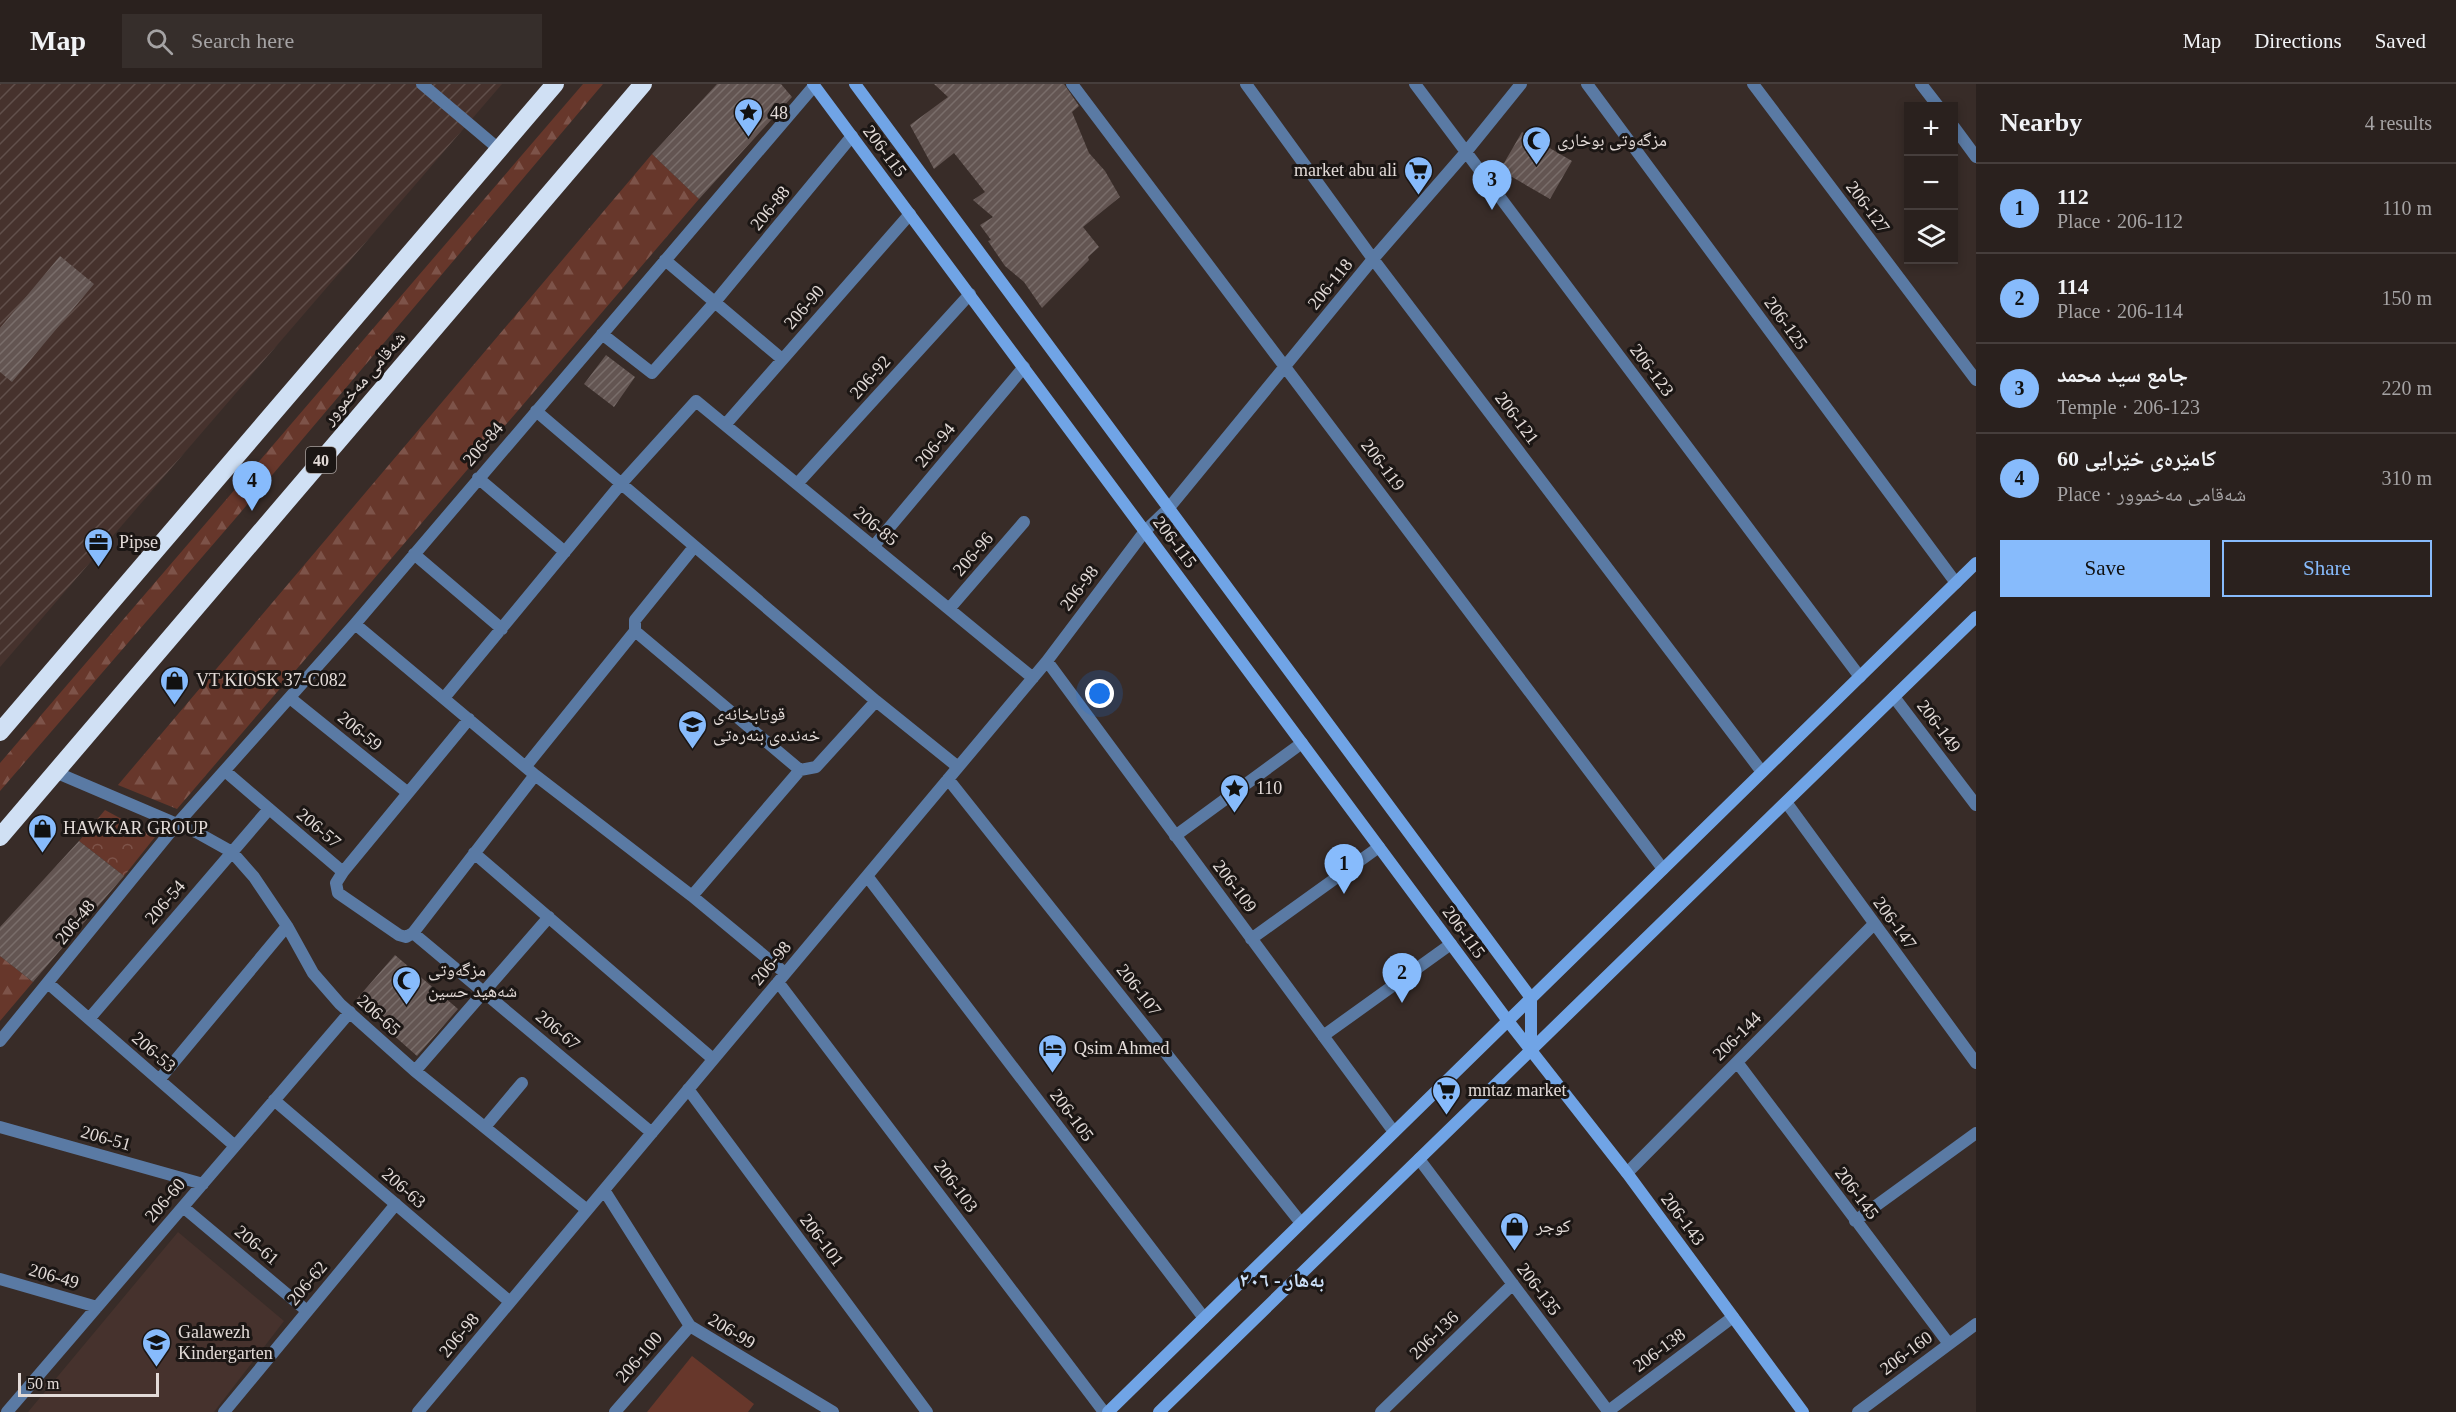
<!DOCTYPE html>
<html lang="en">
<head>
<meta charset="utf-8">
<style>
  :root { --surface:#2a211e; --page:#362e2b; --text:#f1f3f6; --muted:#a5a3a4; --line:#463e3c; --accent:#87bbfc }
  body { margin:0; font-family:"Times New Roman","Noto Naskh Arabic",serif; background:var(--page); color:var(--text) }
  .controls { position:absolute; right:18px; top:18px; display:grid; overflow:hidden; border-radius:0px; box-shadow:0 3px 9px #0003 }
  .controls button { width:54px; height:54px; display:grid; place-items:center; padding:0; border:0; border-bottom:2px solid var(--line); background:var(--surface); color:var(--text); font:30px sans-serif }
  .scale { position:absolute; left:18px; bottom:15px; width:141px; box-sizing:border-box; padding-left:6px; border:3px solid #e3dbd8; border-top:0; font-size:16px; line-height:21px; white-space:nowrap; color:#e3dbd8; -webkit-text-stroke:4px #1b1614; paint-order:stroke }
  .you { position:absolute; left:1100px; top:610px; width:21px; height:21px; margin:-15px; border:4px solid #fff; border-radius:50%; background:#1a73e8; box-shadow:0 0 0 9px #1a73e833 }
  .badge { display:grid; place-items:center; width:39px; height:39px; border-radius:50%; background:var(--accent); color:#111; font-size:20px; font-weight:700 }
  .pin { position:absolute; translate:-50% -50px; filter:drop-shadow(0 2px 3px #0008) }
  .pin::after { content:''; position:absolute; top:32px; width:21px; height:18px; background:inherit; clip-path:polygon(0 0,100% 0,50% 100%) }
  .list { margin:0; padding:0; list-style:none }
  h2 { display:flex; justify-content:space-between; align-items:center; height:78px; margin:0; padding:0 24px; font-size:26px }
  h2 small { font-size:20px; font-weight:400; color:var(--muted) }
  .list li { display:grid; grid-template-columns:39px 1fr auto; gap:18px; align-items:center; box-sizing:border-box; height:90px; padding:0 24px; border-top:2px solid var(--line) }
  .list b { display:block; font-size:22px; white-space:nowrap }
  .list p { margin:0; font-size:20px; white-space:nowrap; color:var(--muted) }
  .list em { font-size:20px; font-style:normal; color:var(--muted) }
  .actions { display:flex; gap:12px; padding:18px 24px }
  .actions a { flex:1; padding:14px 0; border:2px solid var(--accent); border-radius:0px; text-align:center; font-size:21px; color:var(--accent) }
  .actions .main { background:var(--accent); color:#111 }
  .icon { flex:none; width:33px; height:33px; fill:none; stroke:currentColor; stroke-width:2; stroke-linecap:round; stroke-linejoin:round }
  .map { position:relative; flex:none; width:1976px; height:1328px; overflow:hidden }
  header { display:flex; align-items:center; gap:36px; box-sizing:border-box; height:84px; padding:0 30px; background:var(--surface); border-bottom:2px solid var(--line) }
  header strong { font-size:28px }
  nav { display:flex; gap:33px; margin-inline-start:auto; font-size:21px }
  .search { width:420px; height:54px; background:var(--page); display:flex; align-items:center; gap:15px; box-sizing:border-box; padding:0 21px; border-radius:0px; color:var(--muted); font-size:22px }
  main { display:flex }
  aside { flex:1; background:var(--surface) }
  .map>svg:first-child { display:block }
</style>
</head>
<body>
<header>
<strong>Map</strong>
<div class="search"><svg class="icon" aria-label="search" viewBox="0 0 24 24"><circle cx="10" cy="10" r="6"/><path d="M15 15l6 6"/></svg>Search here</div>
<nav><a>Map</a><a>Directions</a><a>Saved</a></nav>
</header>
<main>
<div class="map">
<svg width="1976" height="1328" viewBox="0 0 1976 1328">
  <defs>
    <pattern id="industrial-furrows" width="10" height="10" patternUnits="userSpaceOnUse" patternTransform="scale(1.5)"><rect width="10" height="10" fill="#46322d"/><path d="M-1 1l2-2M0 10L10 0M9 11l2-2" fill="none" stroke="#614f4b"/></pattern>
    <pattern id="forest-firs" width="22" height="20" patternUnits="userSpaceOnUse" patternTransform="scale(1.5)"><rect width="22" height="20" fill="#67372b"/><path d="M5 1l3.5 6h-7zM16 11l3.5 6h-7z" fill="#7d5349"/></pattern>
    <pattern id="park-crowns" width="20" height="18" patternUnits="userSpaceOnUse" patternTransform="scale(1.5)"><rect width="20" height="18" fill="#67372b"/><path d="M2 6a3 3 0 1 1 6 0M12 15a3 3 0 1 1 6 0" fill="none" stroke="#7d5349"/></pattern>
    <pattern id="building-hatch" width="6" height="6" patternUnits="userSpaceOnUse" patternTransform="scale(1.5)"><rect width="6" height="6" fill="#635552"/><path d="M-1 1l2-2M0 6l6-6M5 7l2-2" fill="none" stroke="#796d6a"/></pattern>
  </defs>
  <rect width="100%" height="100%" fill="#382c28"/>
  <path fill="#46322d" d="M 178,1148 L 284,1237 L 214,1328 L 28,1328 Z"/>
  <path fill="url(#industrial-furrows)" d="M 0,0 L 502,0 L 0,583 Z"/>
  <path fill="url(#forest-firs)" d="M 583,0 L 603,0 L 235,435 L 0,707 L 0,679 Z
    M 652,70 L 699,115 L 177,725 L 118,701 Z
    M 0,872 L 33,898 L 0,937 Z"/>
  <path fill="url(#park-crowns)" d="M 105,726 L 155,753 L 124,792 L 79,757 Z"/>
  <path fill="#67372b" d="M 692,1272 L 754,1320 L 748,1328 L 647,1328 Z"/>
  <path fill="url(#building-hatch)" d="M 717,0 L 781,0 L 792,13 L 699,115 L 652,70 Z
    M 934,0 L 1064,0 L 1079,22 L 1072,28 L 1089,69 L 1105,87 L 1120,113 L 1083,143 L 1099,163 L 1088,173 L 1089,176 L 1042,224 L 1024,198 L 1005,182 L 988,157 L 991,156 L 980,141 L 993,133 L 973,116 L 985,108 L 954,69 L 934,85 L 910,41 L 948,13 Z
    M 1522,48 L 1572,77 L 1550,115 L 1500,86 Z
    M 60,172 L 94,200 L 12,298 L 0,288 L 0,244 Z
    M 606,271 L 635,293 L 614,323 L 584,300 Z
    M 79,757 L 124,792 L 33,898 L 0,872 L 0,843 Z
    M 395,871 L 458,925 L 417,972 L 355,917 Z"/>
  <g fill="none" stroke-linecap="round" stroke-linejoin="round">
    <path stroke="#5a7aa4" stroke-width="12" d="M 422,0 L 500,66
      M 1072,0 L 1663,785
      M 1246,0 L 1373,175 L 1762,688
      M 1415,0 L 1860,593
      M 1587,0 L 1956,499
      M 1753,0 L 1976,296
      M 1921,0 L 1938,22
      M 1954,43 L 1976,73
      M 665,176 L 782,275
      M 602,250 L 652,289 L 715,218 L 852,52
      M 536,327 L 876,617 L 958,683
      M 725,341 L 910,130
      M 478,394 L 565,468
      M 797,400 L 970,210
      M 873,463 L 1024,283
      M 414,470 L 502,545
      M 949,525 L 1024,438
      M 355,540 L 535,691 L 692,812 L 785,889
      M 635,547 L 800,686 L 816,683 L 876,617
      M 1047,577 L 1394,1048
      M 1894,613 L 1976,721
      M 290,614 L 408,709
      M 444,614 L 620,401 L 696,317 L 1033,594
      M 469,635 L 343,788 L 336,799 L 338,809 L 399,851 L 406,853 L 413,849 L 535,691
      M 526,682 L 635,547 L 635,536 L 694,463
      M 225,687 L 343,788
      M 55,688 L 198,749 L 232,768 L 254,793 L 287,842 L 313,889 L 340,920 L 415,987 L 587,1126
      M 948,695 L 1301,1139
      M 1786,718 L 1976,979
      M 1175,752 L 1302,659
      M 474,769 L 713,975
      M 867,792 L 1204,1234
      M 692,812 L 800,686
      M 413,849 L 652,1049
      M 1251,855 L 1379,763
      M 778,898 L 1104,1328
      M 49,900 L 235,1062
      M 89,935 L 269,725
      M 1323,952 L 1451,860
      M 0,957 L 177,740 L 355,540 L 814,2
      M 1737,978 L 1949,1260
      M 415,987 L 549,833
      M 159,996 L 287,842
      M 688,1005 L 927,1328
      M 274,1016 L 510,1218
      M 0,1043 L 203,1100
      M 485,1043 L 522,999
      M 1419,1075 L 1608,1327
      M 1627,1089 L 1874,840
      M 604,1106 L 690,1242 L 833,1328
      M 183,1123 L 307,1227
      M 1855,1137 L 1976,1049
      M 0,1195 L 97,1223
      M 7,1328 L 350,928
      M 224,1328 L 396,1120
      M 418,1328 L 1047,577 L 1145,447 L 1168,425 L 1373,175 L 1466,68 L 1521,0
      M 615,1328 L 690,1242
      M 1381,1328 L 1513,1200
      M 1607,1328 L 1733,1233
      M 1858,1328 L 1976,1240"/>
    <path stroke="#70a4e6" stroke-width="12" d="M 813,0 L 1508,937 L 1627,1089 L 1803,1328
      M 855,0 L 1531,914 L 1531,966
      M 1108,1328 L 1976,479
      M 1159,1328 L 1976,533"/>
    <path stroke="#d0e0f4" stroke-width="18" d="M 0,648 L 555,0
      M 0,753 L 643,0"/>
  </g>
  <defs>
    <symbol id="sight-pin" viewBox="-11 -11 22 30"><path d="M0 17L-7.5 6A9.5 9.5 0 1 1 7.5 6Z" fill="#87bbfc" stroke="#1b1614"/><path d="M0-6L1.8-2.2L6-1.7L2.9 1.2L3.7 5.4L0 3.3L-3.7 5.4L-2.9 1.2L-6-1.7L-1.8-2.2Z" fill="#111"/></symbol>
    <symbol id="mosque-pin" viewBox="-11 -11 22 30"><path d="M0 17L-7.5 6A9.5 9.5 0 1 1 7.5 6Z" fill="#87bbfc" stroke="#1b1614"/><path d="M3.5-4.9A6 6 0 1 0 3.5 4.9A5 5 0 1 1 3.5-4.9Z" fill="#111"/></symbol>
    <symbol id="supermarket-pin" viewBox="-11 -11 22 30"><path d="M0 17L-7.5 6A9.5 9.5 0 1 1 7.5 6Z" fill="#87bbfc" stroke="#1b1614"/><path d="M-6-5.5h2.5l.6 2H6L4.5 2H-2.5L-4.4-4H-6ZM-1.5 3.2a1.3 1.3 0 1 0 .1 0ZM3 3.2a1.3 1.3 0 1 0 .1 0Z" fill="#111"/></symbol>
    <symbol id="office-pin" viewBox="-11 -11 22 30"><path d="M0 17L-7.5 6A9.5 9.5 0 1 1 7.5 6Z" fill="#87bbfc" stroke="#1b1614"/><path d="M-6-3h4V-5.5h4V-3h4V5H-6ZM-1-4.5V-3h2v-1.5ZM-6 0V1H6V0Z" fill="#111"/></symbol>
    <symbol id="shop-pin" viewBox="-11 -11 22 30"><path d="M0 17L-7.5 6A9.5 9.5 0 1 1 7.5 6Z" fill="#87bbfc" stroke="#1b1614"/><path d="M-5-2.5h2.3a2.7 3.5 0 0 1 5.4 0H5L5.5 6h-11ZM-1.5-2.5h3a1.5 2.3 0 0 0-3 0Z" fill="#111"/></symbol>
    <symbol id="school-pin" viewBox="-11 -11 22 30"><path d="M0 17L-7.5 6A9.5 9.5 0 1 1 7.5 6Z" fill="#87bbfc" stroke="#1b1614"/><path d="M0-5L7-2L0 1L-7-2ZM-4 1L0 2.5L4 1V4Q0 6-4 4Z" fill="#111"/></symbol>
    <symbol id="hotel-pin" viewBox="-11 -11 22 30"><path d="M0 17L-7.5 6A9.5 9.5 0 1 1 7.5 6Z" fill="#87bbfc" stroke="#1b1614"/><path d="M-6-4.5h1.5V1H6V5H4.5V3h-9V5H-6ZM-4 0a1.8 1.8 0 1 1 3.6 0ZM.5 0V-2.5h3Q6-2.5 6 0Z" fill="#111"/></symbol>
  </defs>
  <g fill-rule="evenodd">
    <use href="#sight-pin" x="732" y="12" width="33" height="45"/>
    <use href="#mosque-pin" x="1520" y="40" width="33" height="45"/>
    <use href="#supermarket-pin" x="1402" y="70" width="33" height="45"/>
    <use href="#office-pin" x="82" y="442" width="33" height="45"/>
    <use href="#shop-pin" x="158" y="580" width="33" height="45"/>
    <use href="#school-pin" x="676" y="624" width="33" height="45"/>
    <use href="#sight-pin" x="1218" y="688" width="33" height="45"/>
    <use href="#shop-pin" x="26" y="728" width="33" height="45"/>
    <use href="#mosque-pin" x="390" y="880" width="33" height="45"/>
    <use href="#hotel-pin" x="1036" y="948" width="33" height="45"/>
    <use href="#supermarket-pin" x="1430" y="990" width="33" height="45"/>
    <use href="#shop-pin" x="1498" y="1126" width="33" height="45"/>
    <use href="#school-pin" x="140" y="1242" width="33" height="45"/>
  </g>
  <g text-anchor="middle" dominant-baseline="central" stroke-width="6" stroke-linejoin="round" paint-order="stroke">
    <rect fill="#1b1614" stroke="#a7a09d" stroke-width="1.5" x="306" y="363" width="30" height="26" rx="4.5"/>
    <g font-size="16" font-weight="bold" fill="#e3dbd8">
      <text x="321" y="376">40</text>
    </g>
    <g font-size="18" fill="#e3dbd8" stroke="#1b1614" text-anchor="start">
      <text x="770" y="29">48</text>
      <text x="1557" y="56">مزگەوتی بوخاری</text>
      <text x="1397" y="86" text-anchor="end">market abu ali</text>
      <text x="119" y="458">Pipse</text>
      <text x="196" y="596">VT KIOSK 37-C082</text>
      <text x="713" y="630">قوتابخانەی<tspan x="713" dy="21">خەندەی بنەرەتی</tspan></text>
      <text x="1256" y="704">110</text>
      <text x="63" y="744">HAWKAR GROUP</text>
      <text x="428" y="886">مزگەوتی<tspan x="428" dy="21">شەهید حسين</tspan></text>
      <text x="1074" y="964">Qsim Ahmed</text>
      <text x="1468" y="1006">mntaz market</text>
      <text x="1536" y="1142">كوجر</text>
      <text x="178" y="1248">Galawezh<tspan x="178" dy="21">Kindergarten</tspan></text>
    </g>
    <g font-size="18" fill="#e3dbd8" stroke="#1b1614">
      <text transform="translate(885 67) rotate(53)">206-115</text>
      <text transform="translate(1868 123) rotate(53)">206-127</text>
      <text transform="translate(770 124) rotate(-51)">206-88</text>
      <text transform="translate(1330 200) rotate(-51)">206-118</text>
      <text transform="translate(804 223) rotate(-49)">206-90</text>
      <text transform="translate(1786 239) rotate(54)">206-125</text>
      <text transform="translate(1652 286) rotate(53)">206-123</text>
      <text transform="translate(870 293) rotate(-48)">206-92</text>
      <text transform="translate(364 294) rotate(-49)">شەقامی مەخموور</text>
      <text transform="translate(1517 334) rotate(53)">206-121</text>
      <text transform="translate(483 360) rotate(-49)">206-84</text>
      <text transform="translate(935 361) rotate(-50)">206-94</text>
      <text transform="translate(1383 381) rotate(53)">206-119</text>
      <text transform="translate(876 442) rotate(39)">206-85</text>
      <text transform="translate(1175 458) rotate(53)">206-115</text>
      <text transform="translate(973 470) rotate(-49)">206-96</text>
      <text transform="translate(1079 504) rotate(-53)">206-98</text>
      <text transform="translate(1939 642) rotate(53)">206-149</text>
      <text transform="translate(360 647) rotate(39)">206-59</text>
      <text transform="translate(319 744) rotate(40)">206-57</text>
      <text transform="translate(1235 802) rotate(53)">206-109</text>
      <text transform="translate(165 818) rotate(-49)">206-54</text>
      <text transform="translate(75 838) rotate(-51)">206-48</text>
      <text transform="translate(1895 839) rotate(54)">206-147</text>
      <text transform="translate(1464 848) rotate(54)">206-115</text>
      <text transform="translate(771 879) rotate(-50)">206-98</text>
      <text transform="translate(1139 906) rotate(52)">206-107</text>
      <text transform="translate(379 931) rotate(42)">206-65</text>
      <text transform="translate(558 946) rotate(40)">206-67</text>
      <text transform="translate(1737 952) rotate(-45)">206-144</text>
      <text transform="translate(154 968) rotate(41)">206-53</text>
      <text transform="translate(1072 1031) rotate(53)">206-105</text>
      <text transform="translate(106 1054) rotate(16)">206-51</text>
      <text transform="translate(956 1102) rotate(53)">206-103</text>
      <text transform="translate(404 1104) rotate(41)">206-63</text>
      <text transform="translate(1857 1109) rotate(53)">206-145</text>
      <text transform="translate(165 1116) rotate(-49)">206-60</text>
      <text transform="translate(1683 1135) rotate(53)">206-143</text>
      <text transform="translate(822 1156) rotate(53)">206-101</text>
      <text transform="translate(257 1161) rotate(40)">206-61</text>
      <text transform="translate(54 1192) rotate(16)">206-49</text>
      <text transform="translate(307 1199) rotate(-50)">206-62</text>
      <text transform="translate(1539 1205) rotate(53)">206-135</text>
      <text transform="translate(732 1247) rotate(31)">206-99</text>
      <text transform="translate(459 1251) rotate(-50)">206-98</text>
      <text transform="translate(1434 1251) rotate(-44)">206-136</text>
      <text transform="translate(1659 1266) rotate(-37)">206-138</text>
      <text transform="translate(1906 1269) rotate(-37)">206-160</text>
      <text transform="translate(639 1273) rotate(-49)">206-100</text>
    </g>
    <g font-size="20" font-weight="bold" fill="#cde1f9" stroke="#1b1614">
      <text x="1282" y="1196">بەهار - ٢٠٦</text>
    </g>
  </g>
</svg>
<div class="controls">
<button>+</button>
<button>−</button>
<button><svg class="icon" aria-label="layers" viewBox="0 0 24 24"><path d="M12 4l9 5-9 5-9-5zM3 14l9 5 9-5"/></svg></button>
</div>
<div class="scale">50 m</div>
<div class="you"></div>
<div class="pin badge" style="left:1344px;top:810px">1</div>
<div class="pin badge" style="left:1402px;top:919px">2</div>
<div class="pin badge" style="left:1492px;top:126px">3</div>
<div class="pin badge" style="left:252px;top:427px">4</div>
</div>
<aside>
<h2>Nearby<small>4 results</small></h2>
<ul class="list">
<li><span class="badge">1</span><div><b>112</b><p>Place · 206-112</p></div><em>110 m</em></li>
<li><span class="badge">2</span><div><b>114</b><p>Place · 206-114</p></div><em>150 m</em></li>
<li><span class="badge">3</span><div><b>جامع سيد محمد</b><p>Temple · 206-123</p></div><em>220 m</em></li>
<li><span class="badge">4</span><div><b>کامێرەی خێرایی 60</b><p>Place · شەقامی مەخموور</p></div><em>310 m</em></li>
</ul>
<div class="actions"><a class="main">Save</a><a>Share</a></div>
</aside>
</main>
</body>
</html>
